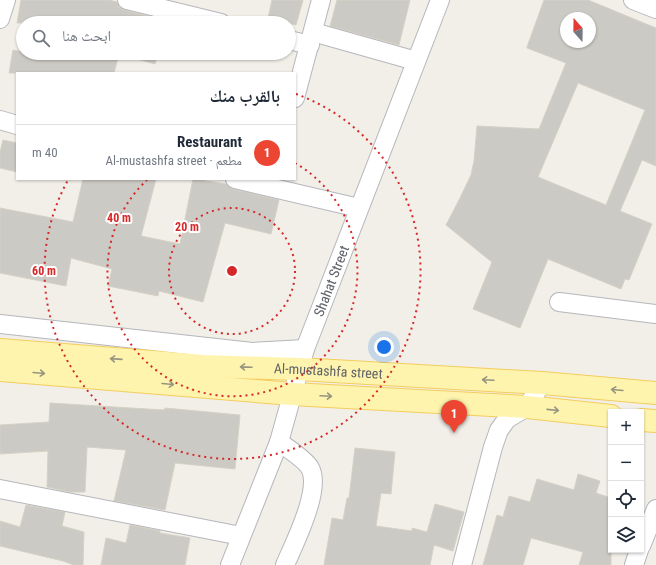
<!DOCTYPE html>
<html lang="ar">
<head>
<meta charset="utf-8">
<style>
  :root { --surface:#fff; --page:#f2f2f3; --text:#1f2937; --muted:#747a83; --line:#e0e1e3; --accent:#ec4532 }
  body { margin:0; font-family:"Roboto Condensed","Noto Naskh Arabic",sans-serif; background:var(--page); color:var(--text); direction:rtl }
  .controls { position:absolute; right:12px; bottom:12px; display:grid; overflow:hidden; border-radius:0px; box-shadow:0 1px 3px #0004 }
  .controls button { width:36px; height:36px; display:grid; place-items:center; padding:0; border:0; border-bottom:1px solid var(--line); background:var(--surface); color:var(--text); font:20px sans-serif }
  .compass { position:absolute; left:560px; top:12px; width:36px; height:36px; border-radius:50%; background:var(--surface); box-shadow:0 1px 3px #0004; rotate:340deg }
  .you { position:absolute; left:384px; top:347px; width:14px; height:14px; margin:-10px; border:3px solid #fff; border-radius:50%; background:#1a73e8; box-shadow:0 0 0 6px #1a73e833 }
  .badge { display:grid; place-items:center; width:26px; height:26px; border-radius:50%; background:var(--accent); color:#fff; font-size:13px; font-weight:700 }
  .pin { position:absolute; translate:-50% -33px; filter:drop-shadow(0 1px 2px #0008) }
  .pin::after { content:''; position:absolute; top:21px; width:14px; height:12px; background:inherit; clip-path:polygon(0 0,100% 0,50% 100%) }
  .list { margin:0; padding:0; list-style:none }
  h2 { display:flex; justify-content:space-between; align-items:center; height:52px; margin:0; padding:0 16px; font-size:17px }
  h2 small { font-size:13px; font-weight:400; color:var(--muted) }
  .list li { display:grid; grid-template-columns:26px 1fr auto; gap:12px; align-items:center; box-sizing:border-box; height:56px; padding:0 16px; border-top:1px solid var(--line) }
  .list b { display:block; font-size:15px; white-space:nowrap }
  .list p { margin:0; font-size:13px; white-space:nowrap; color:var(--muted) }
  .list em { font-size:13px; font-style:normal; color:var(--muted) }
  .icon { flex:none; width:22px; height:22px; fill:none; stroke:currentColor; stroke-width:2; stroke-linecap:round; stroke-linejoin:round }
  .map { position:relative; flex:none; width:656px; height:565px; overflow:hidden; direction:ltr }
  .search { position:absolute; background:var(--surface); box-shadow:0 1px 3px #0004; left:16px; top:16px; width:280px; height:44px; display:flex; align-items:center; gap:10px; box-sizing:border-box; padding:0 14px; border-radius:22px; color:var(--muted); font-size:15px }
  .panel { position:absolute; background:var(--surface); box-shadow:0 1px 3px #0004; left:16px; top:72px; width:280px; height:108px; border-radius:0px; direction:rtl }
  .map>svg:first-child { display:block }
</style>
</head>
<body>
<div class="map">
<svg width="656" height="565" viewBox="0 0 656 565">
  <rect width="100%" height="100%" fill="#f1efe8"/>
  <path fill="#cccac4" stroke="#d6d1c5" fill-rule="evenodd" d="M 21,0 L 109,0 L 117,2 L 119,7 L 124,10 L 167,21 L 166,23 L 17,23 Z
    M 272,0 L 303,0 L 296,25 L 268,18 Z
    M 337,0 L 410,0 L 399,45 L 330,26 Z
    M 544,0 L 588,0 L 656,28 L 656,166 L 642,160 L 620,211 L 652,224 L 629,280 L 625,279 L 621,289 L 548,259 L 520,328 L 473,309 L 492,262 L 488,259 L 446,225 L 460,198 L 471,175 L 474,161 L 477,126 L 539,129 L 566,63 L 527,48 L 527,47 ZM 566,18 L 590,18 L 590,42 L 566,42 ZM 578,83 L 645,110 L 606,205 L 538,177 Z
    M 13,50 L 23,52 L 23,53 L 55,57 L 55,53 L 158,53 L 155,64 L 119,54 L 114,73 L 9,73 Z
    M 3,140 L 17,143 L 17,172 L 0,168 L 0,152 Z
    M 83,179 L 156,179 L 141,236 L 180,244 L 193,179 L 226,184 L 233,189 L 279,200 L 271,234 L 225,223 L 203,302 L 159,291 L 158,296 L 108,286 L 112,269 L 71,258 L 66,286 L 0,273 L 0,208 L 73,222 Z
    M 50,403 L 164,410 L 165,408 L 240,415 L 235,469 L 175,463 L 165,510 L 114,501 L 126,450 L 87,447 L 85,492 L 70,492 L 47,487 L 48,451 L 0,454 L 0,425 L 49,422 Z
    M 355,448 L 395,452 L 391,494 L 381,493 L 376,526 L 412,531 L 412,528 L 427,532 L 435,504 L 464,512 L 453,551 L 434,545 L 430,565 L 324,565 L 332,518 L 343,520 L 347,498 L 349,498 Z
    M 578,474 L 600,481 L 596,493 L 611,498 L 611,565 L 579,565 L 583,552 L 531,538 L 523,565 L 483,565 L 497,515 L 503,517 L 509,496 L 530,502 L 537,479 L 574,490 Z
    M 26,505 L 65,512 L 62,526 L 84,532 L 83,565 L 74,565 L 63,561 L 0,546 L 0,521 L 20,527 Z
    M 130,525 L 160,531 L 160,533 L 190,538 L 185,565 L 101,565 L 106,538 L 126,543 Z"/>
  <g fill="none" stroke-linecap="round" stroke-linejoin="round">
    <defs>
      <g id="minor">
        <path d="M 127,0 L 221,23"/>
        <path d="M 633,0 L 656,9"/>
        <path d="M 0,19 L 6,0"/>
        <path d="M 313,32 L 416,61"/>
        <path d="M 289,40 L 310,45"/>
        <path d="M 295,98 L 321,0"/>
        <path d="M 0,120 L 17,125"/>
        <path d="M 235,179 L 359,208"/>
        <path d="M 559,302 L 656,314"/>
        <path d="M 0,324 L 252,352 L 305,349"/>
        <path d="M 279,442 C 287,448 305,459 310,468 C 322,489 294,544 285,565"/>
        <path d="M 0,489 L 241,536"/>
        <path d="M 641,546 L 656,509"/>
        <path id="s1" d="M 230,565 L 279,442 L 305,349 L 440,0"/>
        <path d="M 462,565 L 493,447 L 499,430 L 507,419 L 527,407 L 542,383"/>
        <path d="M 634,565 L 639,550"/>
      </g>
      <g id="primary">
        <path id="s2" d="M 0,350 L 203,366 L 299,369 L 542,383 L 656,393"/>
        <path d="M 0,370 L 292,394 L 527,407 L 611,416"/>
        <path d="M 641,420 L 656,421"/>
      </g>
    </defs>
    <use href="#minor" stroke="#b5b7bc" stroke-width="20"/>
    <use href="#primary" stroke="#f4cd5e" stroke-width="24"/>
    <use href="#minor" stroke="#fff" stroke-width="18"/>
    <use href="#primary" stroke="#fff4ae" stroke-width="22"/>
  </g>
  <defs><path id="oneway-shaft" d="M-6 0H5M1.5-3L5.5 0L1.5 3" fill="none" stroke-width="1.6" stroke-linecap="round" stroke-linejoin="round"/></defs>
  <g stroke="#979580">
    <use href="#oneway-shaft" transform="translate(116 359) rotate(-176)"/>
    <use href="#oneway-shaft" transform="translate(246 367) rotate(-178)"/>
    <use href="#oneway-shaft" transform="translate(39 373) rotate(5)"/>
    <use href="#oneway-shaft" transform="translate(488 380) rotate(-177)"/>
    <use href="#oneway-shaft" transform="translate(168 384) rotate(5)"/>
    <use href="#oneway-shaft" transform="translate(617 390) rotate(-175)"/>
    <use href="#oneway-shaft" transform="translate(326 396) rotate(3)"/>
    <use href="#oneway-shaft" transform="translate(553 410) rotate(6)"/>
  </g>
  <g fill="none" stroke="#d62828" stroke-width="2" stroke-dasharray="2 4">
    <circle cx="232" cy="271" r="63"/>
    <path d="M295 163A125 125 0 1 1 147 180"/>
    <path d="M296 94A188 188 0 1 1 68 180"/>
  </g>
  <g text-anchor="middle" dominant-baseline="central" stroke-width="4" stroke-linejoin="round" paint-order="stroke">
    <g font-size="14" fill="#5f6268" stroke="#fff">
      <text stroke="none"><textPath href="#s1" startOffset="302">Shahat Street</textPath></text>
      <text stroke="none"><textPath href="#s2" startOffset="329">Al-mustashfa street</textPath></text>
    </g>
  </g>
  <circle cx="232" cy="271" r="6" fill="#d62828" stroke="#fff" stroke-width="2"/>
  <g font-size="12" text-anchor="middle" font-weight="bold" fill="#d62828" stroke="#fff" stroke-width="4" stroke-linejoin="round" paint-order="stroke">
    <text x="119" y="222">40 m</text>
    <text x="187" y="231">20 m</text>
    <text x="44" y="275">60 m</text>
  </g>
</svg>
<div class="controls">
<button>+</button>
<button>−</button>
<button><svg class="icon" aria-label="locate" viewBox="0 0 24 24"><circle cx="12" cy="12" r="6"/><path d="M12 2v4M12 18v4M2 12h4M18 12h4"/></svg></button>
<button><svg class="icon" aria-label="layers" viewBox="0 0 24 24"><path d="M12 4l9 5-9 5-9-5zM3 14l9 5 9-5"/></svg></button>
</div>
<svg class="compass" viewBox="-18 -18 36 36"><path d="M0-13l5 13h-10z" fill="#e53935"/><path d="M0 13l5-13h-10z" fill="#747a83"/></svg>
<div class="you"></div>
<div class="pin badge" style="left:454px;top:433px">1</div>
<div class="search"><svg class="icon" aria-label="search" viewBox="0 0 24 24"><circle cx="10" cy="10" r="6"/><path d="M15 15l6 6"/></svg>ابحث هنا</div>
<section class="panel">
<h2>بالقرب منك<small></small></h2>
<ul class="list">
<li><span class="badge">1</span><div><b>Restaurant</b><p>مطعم · Al-mustashfa street</p></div><em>40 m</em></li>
</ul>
</section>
</div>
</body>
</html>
